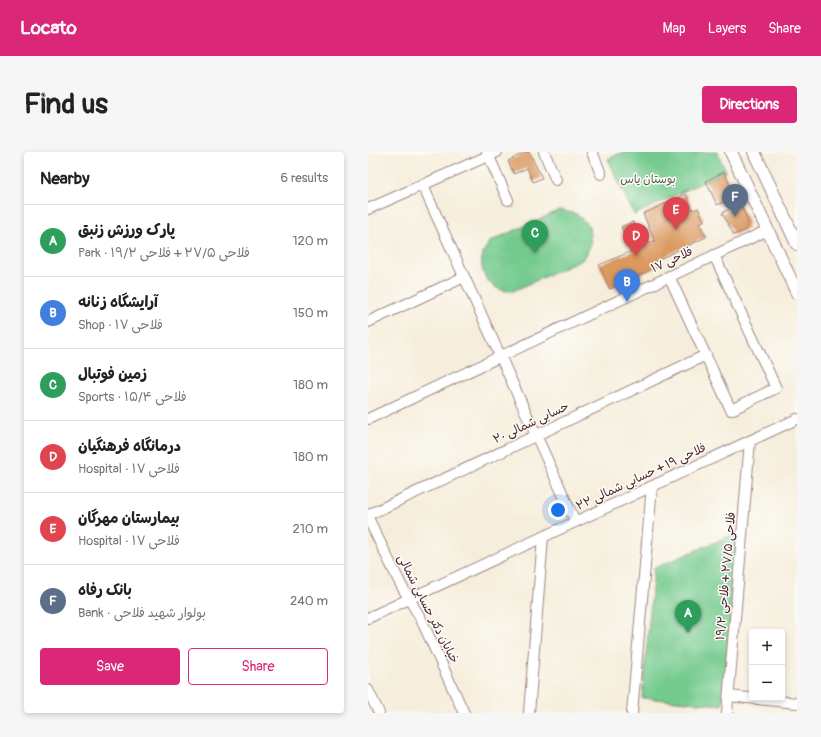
<!DOCTYPE html>
<html lang="en">
<head>
<meta charset="utf-8">
<style>
  :root { --surface:#fff; --page:#f6f6f6; --text:#222; --muted:#767676; --line:#e0e0e0; --accent:#db2777 }
  body { margin:0; font-family:Pangolin,"Playpen Sans Arabic",sans-serif; background:var(--page); color:var(--text) }
  .controls { position:absolute; right:12px; bottom:12px; display:grid; overflow:hidden; border-radius:4px; box-shadow:0 2px 6px #0003 }
  .controls button { width:36px; height:36px; display:grid; place-items:center; padding:0; border:0; border-bottom:1px solid var(--line); background:var(--surface); color:var(--text); font:20px sans-serif }
  .you { position:absolute; left:190px; top:358px; width:14px; height:14px; margin:-10px; border:3px solid #fff; border-radius:50%; background:#1a73e8; box-shadow:0 0 0 6px #1a73e833 }
  .badge { display:grid; place-items:center; width:26px; height:26px; border-radius:50%; background:var(--accent); color:#fff; font-size:13px; font-weight:700 }
  .pin { position:absolute; translate:-50% -33px; filter:drop-shadow(0 1px 2px #0008) }
  .pin::after { content:''; position:absolute; top:21px; width:14px; height:12px; background:inherit; clip-path:polygon(0 0,100% 0,50% 100%) }
  .list { margin:0; padding:0; list-style:none }
  h2 { display:flex; justify-content:space-between; align-items:center; height:52px; margin:0; padding:0 16px; font-size:17px }
  h2 small { font-size:13px; font-weight:400; color:var(--muted) }
  .list li { display:grid; grid-template-columns:26px 1fr auto; gap:12px; align-items:center; box-sizing:border-box; height:72px; padding:0 16px; border-top:1px solid var(--line) }
  .list b { display:block; font-size:15px; white-space:nowrap }
  .list p { margin:0; font-size:13px; white-space:nowrap; color:var(--muted) }
  .list em { font-size:13px; font-style:normal; color:var(--muted) }
  .actions { display:flex; gap:8px; padding:12px 16px }
  .actions a { flex:1; padding:9px 0; border:1px solid var(--accent); border-radius:4px; text-align:center; font-size:14px; color:var(--accent) }
  .actions .main { background:var(--accent); color:#fff }
  .map { position:relative; flex:none; width:429px; height:561px; overflow:hidden; border-radius:4px }
  header { display:flex; align-items:center; gap:24px; box-sizing:border-box; height:56px; padding:0 20px; background:var(--accent); color:#fff }
  header strong { font-size:19px }
  nav { display:flex; gap:22px; margin-inline-start:auto; font-size:14px }
  .intro { display:flex; align-items:center; justify-content:space-between; box-sizing:border-box; height:96px; padding:0 24px }
  h1 { margin:0; font-size:28px }
  .button { padding:10px 18px; border-radius:4px; background:var(--accent); color:#fff; font-size:14px; font-weight:700 }
  main { display:flex; gap:24px; padding:0 24px }
  aside { flex:1; background:var(--surface); border-radius:4px; box-shadow:0 2px 6px #0003 }
  .map>svg:first-child { display:block }
</style>
</head>
<body>
<header>
<strong>Locato</strong>
<nav><a>Map</a><a>Layers</a><a>Share</a></nav>
</header>
<div class="intro"><h1>Find us</h1><a class="button">Directions</a></div>
<main>
<aside>
<h2>Nearby<small>6 results</small></h2>
<ul class="list">
<li><span class="badge" style="background:#2e9e5b">A</span><div><b>پارک ورزش زنبق</b><p>Park · فلاحی ۲۷/۵ + فلاحی ۱۹/۲</p></div><em>120 m</em></li>
<li><span class="badge" style="background:#3f7fe0">B</span><div><b>آرایشگاه زنانه</b><p>Shop · فلاحی ۱۷</p></div><em>150 m</em></li>
<li><span class="badge" style="background:#2e9e5b">C</span><div><b>زمین فوتبال</b><p>Sports · فلاحی ۱۵/۴</p></div><em>180 m</em></li>
<li><span class="badge" style="background:#e0444e">D</span><div><b>درمانگاه فرهنگیان</b><p>Hospital · فلاحی ۱۷</p></div><em>180 m</em></li>
<li><span class="badge" style="background:#e0444e">E</span><div><b>بیمارستان مهرگان</b><p>Hospital · فلاحی ۱۷</p></div><em>210 m</em></li>
<li><span class="badge" style="background:#5c6f8a">F</span><div><b>بانک رفاه</b><p>Bank · بولوار شهید فلاحی</p></div><em>240 m</em></li>
</ul>
<div class="actions"><a class="main">Save</a><a>Share</a></div>
</aside>
<div class="map">
<svg width="429" height="561" viewBox="0 0 429 561">
  <rect width="100%" height="100%" fill="#fdfcf7"/>
  <filter id="ink" filterUnits="userSpaceOnUse"><feTurbulence type="fractalNoise" baseFrequency=".025" numOctaves="2"/><feDisplacementMap in="SourceGraphic" scale="8" xChannelSelector="R" yChannelSelector="G"/><feConvolveMatrix kernelMatrix="1 2 1 2 8 2 1 2 1" color-interpolation-filters="sRGB"/></filter>
  <filter id="wash" filterUnits="userSpaceOnUse"><feTurbulence type="fractalNoise" baseFrequency=".012" numOctaves="4" result="noise"/><feDisplacementMap in="SourceGraphic" scale="16" xChannelSelector="R" yChannelSelector="G"/><feGaussianBlur stdDeviation="0.9" result="paint"/><feColorMatrix in="noise" values="0 0 0 0 0 0 0 0 0 0 0 0 0 0 0 0 0 1.4 0 .05"/><feComposite in="paint" operator="in"/></filter>
  <g filter="url(#wash)">
    <rect width="100%" height="100%" fill="#f6eedc"/>
    <path fill="#75ca8e" stroke="#60745c" d="M 255,0 L 349,0 L 358,19 L 266,63 L 240,7 Z
      M 192,58 L 209,62 L 221,74 L 223,92 L 218,103 L 214,108 L 145,139 C 117,141 103,109 123,89 Z
      M 371,380 L 354,553 L 274,546 L 286,416 Z"/>
    <g id="blocks">
      <path fill="#db985f" d="M 158,0 L 161,0 L 174,26 L 165,30 L 159,16 L 146,22 L 140,9 Z
        M 356,20 L 367,44 L 349,53 L 338,29 Z
        M 318,42 L 325,58 L 330,56 L 336,69 L 331,71 L 338,85 L 287,109 L 289,115 L 242,137 L 231,113 L 264,99 L 253,75 L 265,70 L 271,84 L 275,82 L 279,92 L 287,89 L 275,62 Z
        M 372,52 L 380,69 L 379,77 L 366,83 L 354,61 Z"/>
    </g>
  </g>
  <g filter="url(#ink)">
    <use href="#blocks" fill-opacity="0" stroke="#a08684" stroke-width="1"/>
    <g fill="none" stroke-linecap="round" stroke-linejoin="round">
      <defs>
        <path id="minor" d="M 119,0 L 140,48
          M 176,0 L 188,28
          M 224,0 L 233,22
          M 55,34 L 207,369
          M 0,57 L 129,0
          M 301,124 L 363,258 L 408,236 L 346,103
          M 0,170 L 96,125
          M 0,267 L 400,78
          M 0,363 L 338,203
          M 0,366 L 33,433 L 53,467 L 96,561
          M 0,466 L 429,267
          M 0,538 L 11,561
          M 361,544 L 429,551
          M 161,561 L 175,385
          M 264,561 L 284,334
          M 359,561 L 382,289"/>
        <path id="major" d="M 363,0 L 429,141
          M 386,0 L 429,92"/>
      </defs>
      <use href="#minor" stroke="#a08684" stroke-width="12"/>
      <use href="#major" stroke="#a08684" stroke-width="14"/>
      <use href="#minor" stroke="#fff" stroke-width="10"/>
      <use href="#major" stroke="#fff" stroke-width="12"/>
    </g>
  </g>
  <g text-anchor="middle" dominant-baseline="central" stroke-width="3" stroke-linejoin="round" paint-order="stroke">
    <g font-size="12" fill="#595b4e" stroke="#fdfcf7">
      <text x="280" y="27">بوستان یاس</text>
    </g>
    <g font-size="12" fill="#4a1f2b" stroke="#fdfcf7">
      <text transform="translate(304 108) rotate(-25)">فلاحی ۱۷</text>
      <text transform="translate(163 271) rotate(-25)">حسابی شمالی ۲۰</text>
      <text transform="translate(273 325) rotate(-25)">فلاحی ۱۹ + حسابی شمالی ۲۲</text>
      <text transform="translate(358 424) rotate(-85)">فلاحی ۲۷/۵ + فلاحی ۱۹/۲</text>
      <text transform="translate(60 457) rotate(63)">خیابان دکتر حسابی شمالی</text>
    </g>
  </g>
</svg>
<div class="controls">
<button>+</button>
<button>−</button>
</div>
<div class="you"></div>
<div class="pin badge" style="left:320px;top:481px;background:#2e9e5b">A</div>
<div class="pin badge" style="left:259px;top:150px;background:#3f7fe0">B</div>
<div class="pin badge" style="left:167px;top:101px;background:#2e9e5b">C</div>
<div class="pin badge" style="left:268px;top:104px;background:#e0444e">D</div>
<div class="pin badge" style="left:308px;top:78px;background:#e0444e">E</div>
<div class="pin badge" style="left:367px;top:65px;background:#5c6f8a">F</div>
</div>
</main>
</body>
</html>
